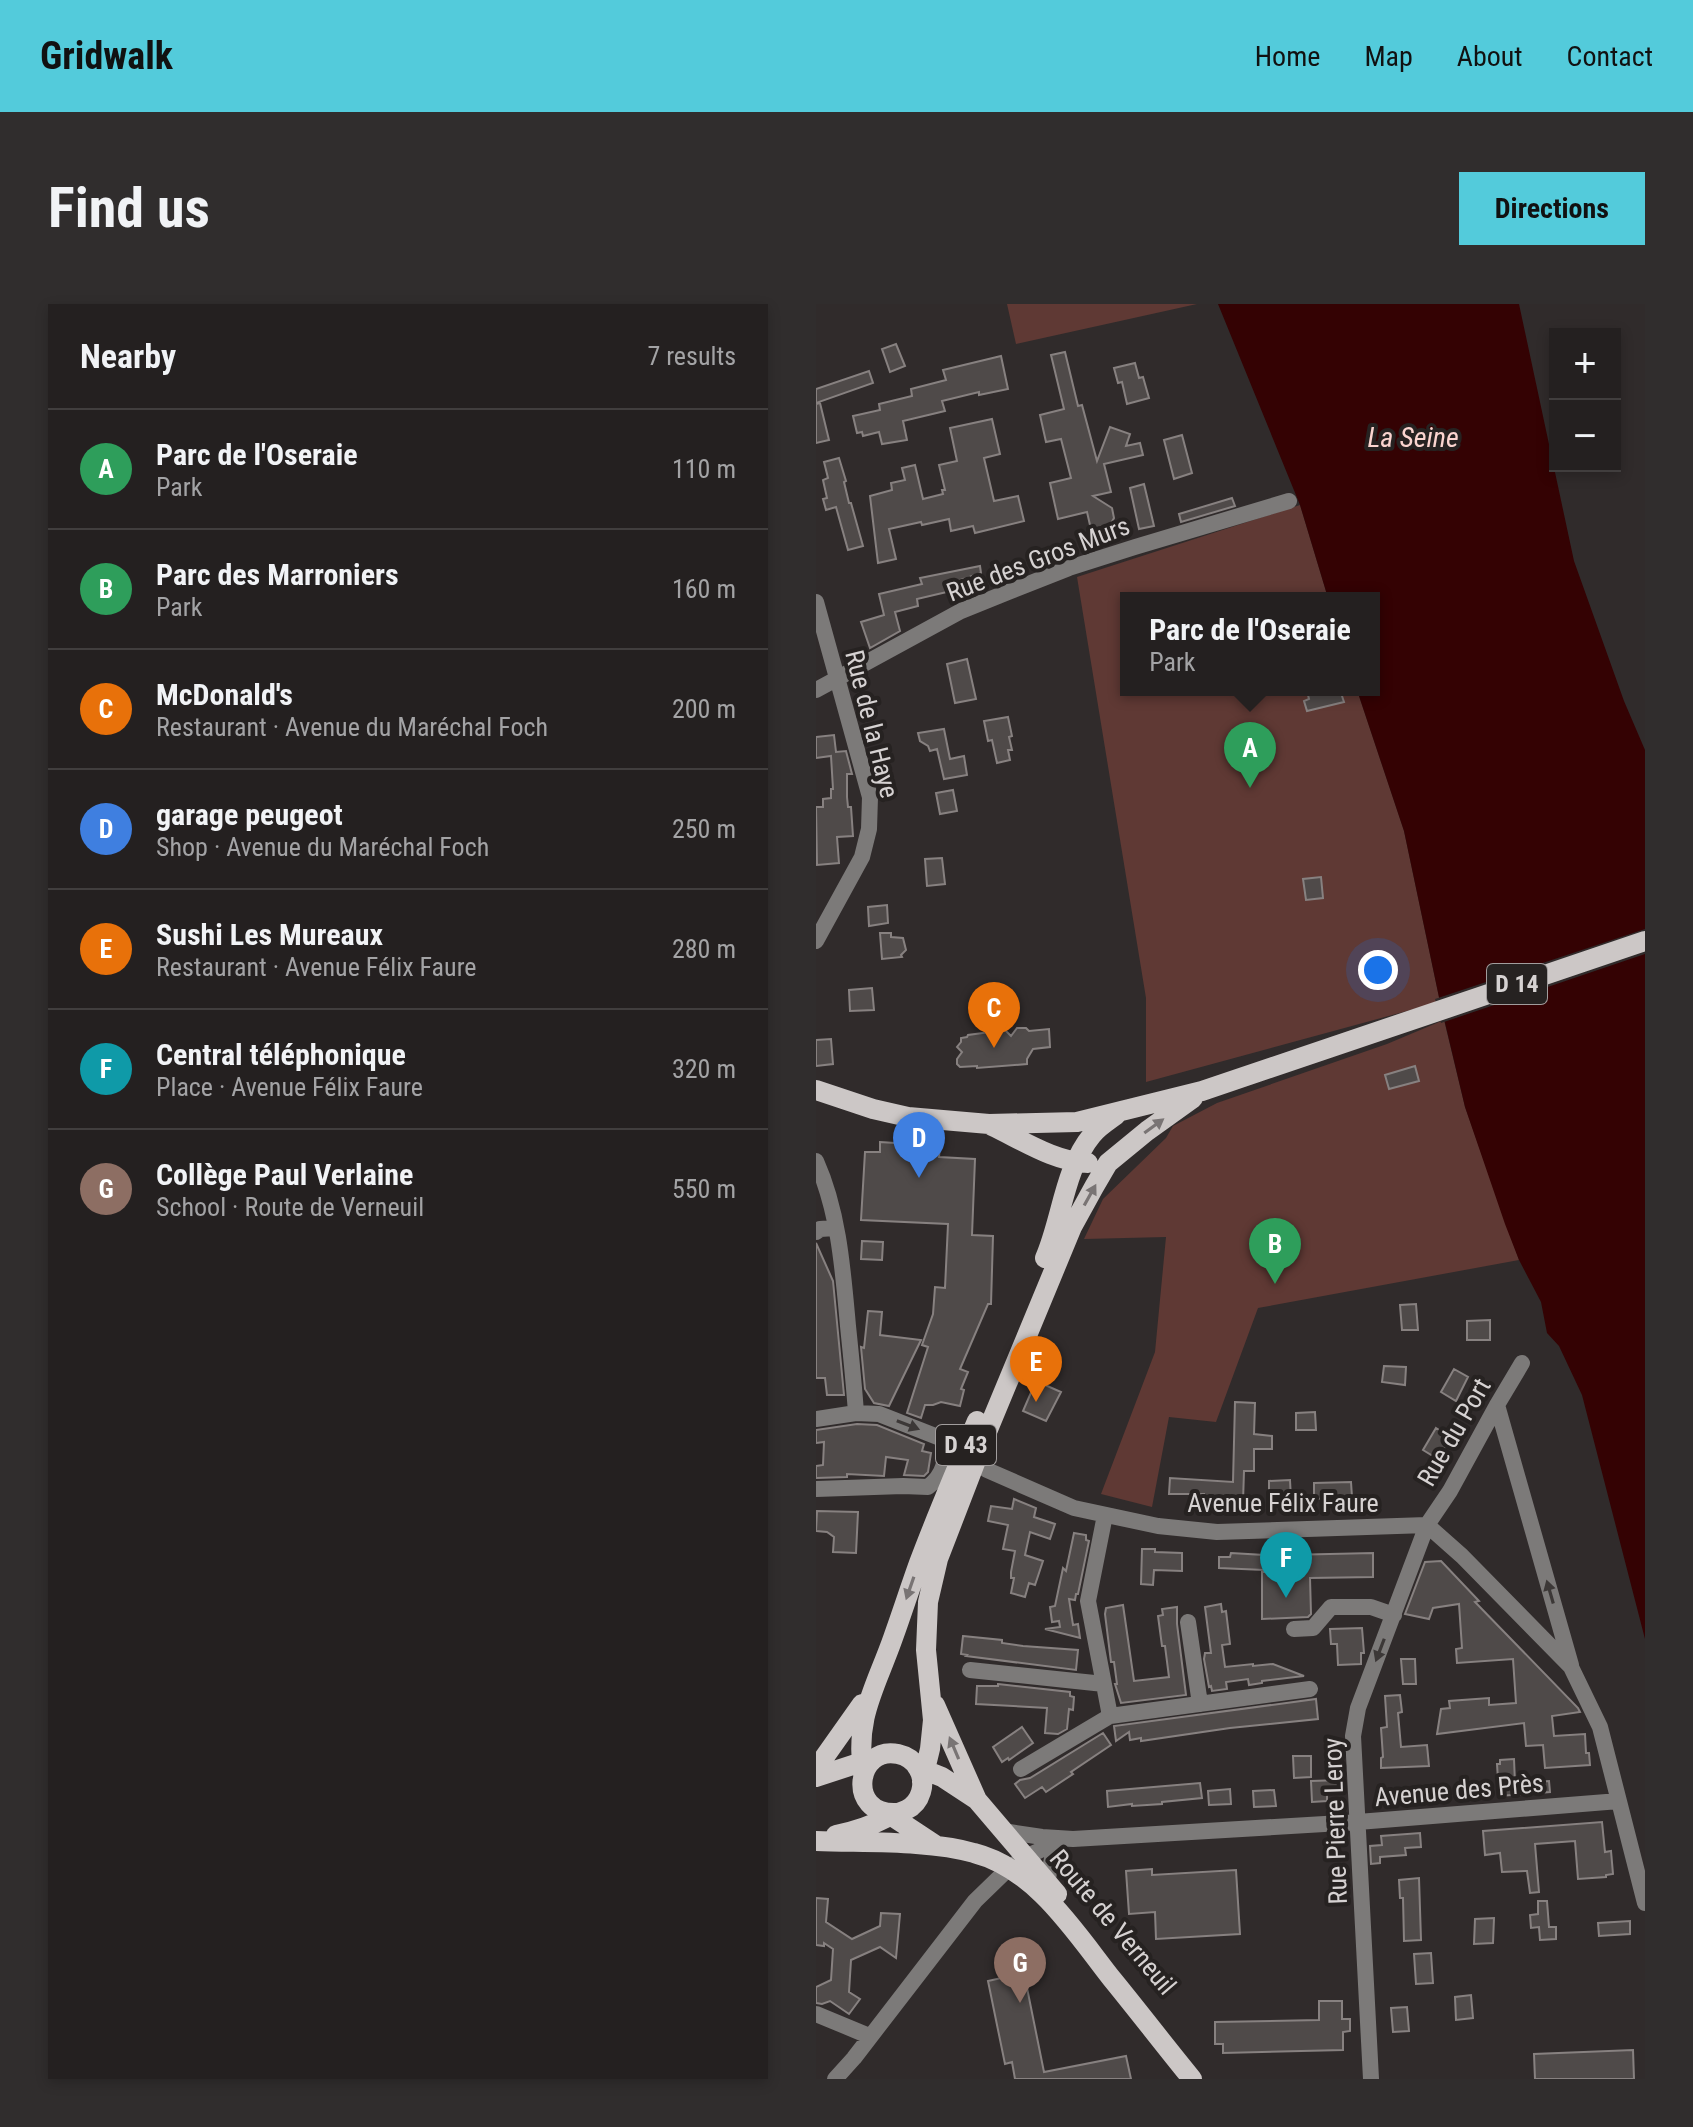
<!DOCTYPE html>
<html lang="en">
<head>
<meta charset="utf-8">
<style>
  :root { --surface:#242020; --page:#302d2d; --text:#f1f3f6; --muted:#a3a3a5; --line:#413e3e; --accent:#53cbdb }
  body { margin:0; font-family:"Roboto Condensed",sans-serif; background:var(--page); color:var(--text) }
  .controls { position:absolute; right:24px; top:24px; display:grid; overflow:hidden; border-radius:0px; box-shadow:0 4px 12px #0003 }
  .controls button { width:72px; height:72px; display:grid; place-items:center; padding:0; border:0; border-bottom:2px solid var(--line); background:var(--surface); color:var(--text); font:40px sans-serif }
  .you { position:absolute; left:562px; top:666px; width:28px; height:28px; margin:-20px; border:6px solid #fff; border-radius:50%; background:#1a73e8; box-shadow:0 0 0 12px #1a73e833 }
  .badge { display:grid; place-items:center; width:52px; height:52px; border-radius:50%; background:var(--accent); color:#fff; font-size:26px; font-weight:700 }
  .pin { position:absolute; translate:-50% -66px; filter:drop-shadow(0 2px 4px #0008) }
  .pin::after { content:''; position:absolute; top:42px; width:28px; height:24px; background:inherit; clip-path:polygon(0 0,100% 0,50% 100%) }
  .popup { position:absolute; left:304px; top:288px; width:260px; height:104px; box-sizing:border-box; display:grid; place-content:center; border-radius:0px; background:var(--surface); filter:drop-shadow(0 2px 6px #0005); font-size:26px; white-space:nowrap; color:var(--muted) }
  .popup b { font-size:30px; color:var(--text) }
  .popup::after { content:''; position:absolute; left:50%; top:100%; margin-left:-16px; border:16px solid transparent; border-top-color:var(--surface) }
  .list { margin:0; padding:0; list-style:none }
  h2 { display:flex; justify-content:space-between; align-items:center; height:104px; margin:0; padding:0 32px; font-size:34px }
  h2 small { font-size:26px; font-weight:400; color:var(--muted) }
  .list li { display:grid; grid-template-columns:52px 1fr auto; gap:24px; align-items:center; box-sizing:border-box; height:120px; padding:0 32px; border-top:2px solid var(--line) }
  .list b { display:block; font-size:30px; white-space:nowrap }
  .list p { margin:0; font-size:26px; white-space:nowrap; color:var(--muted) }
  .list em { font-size:26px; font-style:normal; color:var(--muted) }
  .map { position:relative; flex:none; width:829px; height:1775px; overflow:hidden; border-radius:0px }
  header { display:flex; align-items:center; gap:48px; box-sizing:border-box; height:112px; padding:0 40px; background:var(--accent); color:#111 }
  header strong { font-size:38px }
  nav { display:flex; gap:44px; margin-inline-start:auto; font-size:28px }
  .intro { display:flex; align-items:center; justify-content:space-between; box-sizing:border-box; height:192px; padding:0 48px }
  h1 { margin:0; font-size:56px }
  .button { padding:20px 36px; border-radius:0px; background:var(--accent); color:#111; font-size:28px; font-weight:700 }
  main { display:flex; gap:48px; padding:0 48px }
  aside { flex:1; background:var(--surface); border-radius:0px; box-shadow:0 4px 12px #0003 }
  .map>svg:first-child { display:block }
</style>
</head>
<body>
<header>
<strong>Gridwalk</strong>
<nav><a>Home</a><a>Map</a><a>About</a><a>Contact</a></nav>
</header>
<div class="intro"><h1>Find us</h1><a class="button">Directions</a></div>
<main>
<aside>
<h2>Nearby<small>7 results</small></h2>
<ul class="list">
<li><span class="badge" style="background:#2e9e5b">A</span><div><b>Parc de l'Oseraie</b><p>Park</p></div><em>110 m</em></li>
<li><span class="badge" style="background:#2e9e5b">B</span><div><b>Parc des Marroniers</b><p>Park</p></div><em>160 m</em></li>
<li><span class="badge" style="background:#e8710a">C</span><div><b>McDonald's</b><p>Restaurant · Avenue du Maréchal Foch</p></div><em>200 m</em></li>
<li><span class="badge" style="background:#3f7fe0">D</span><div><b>garage peugeot</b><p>Shop · Avenue du Maréchal Foch</p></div><em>250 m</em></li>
<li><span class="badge" style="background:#e8710a">E</span><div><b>Sushi Les Mureaux</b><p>Restaurant · Avenue Félix Faure</p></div><em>280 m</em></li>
<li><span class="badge" style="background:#0f9aa8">F</span><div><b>Central téléphonique</b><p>Place · Avenue Félix Faure</p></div><em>320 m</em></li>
<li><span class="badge" style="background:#8d6e63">G</span><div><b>Collège Paul Verlaine</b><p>School · Route de Verneuil</p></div><em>550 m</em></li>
</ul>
</aside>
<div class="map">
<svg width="829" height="1775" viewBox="0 0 829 1775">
  <rect width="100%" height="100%" fill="#302b2b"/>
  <path fill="#5f3934" d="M 191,0 L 381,0 L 200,40 Z
    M 484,201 L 512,294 L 310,294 L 310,386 L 541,386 L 588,527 L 624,698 L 330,778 L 330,694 L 261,273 Z
    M 628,716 L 649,803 L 703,956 L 442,1004 L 400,1118 L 353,1113 L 336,1203 L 285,1190 L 339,1048 L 350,933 L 268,935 L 287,895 L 350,834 L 357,822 L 401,799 L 571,740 Z"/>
  <path fill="#340203" d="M 402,0 L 703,0 L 758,257 L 808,397 L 829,446 L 829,1335 L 766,1091 L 743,1042 L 731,1029 L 725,998 L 703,956 L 689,920 L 649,803 L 624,698 L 588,527 L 541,386 L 558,386 L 558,294 L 512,294 L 484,201 Z"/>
  <path fill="#302b2b" d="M 829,625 L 829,650 L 625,719 L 619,695 Z"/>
  <path fill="#4f4a49" stroke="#878180" stroke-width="2" d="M 80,40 L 89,62 L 74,68 L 66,45 Z
    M 249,48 L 262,102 L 266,101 L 281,157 L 294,123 L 314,130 L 310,142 L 324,139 L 327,151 L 288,160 L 295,188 L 277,192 L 296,204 L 298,214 L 293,223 L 281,225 L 274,221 L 271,208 L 242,215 L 234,179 L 255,174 L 245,135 L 230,138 L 224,111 L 248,105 L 235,51 Z
    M 185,52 L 192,85 L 163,91 L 163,88 L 126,97 L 129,107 L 87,117 L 91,136 L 66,140 L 63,128 L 47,132 L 46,128 L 41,129 L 37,112 L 64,106 L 63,100 L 96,92 L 95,85 L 130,76 L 127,66 Z
    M 319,59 L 323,74 L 327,73 L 333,94 L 311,100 L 306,78 L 302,79 L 298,64 Z
    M 53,67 L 57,79 L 0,99 L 0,85 Z
    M 4,99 L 13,136 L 0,139 L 0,100 Z
    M 176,115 L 184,150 L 168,154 L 178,197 L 202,192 L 208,217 L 159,229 L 157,222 L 135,227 L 133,215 L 106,221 L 105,218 L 73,225 L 80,255 L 62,259 L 54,192 L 76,186 L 75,179 L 89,176 L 86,164 L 99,161 L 107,195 L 127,190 L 126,186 L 129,186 L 123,161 L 141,157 L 134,124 Z
    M 366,131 L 376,169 L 358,175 L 348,136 Z
    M 23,154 L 30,177 L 28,178 L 33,199 L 35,199 L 47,242 L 32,246 L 20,203 L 10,206 L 7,195 L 11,194 L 7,176 L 12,174 L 8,158 Z
    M 328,180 L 338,222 L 323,225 L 314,184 Z
    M 416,194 L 419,202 L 365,218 L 363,210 Z
    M 164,262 L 165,269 L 133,280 L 135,287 L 101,295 L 102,302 L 79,308 L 84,327 L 54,344 L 45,318 L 68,311 L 63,290 L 106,280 L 104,274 Z
    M 151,355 L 160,395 L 139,399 L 131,360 Z
    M 504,386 L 524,386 L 528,398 L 491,407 L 488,397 L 493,395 L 492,391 Z
    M 192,413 L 196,432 L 193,433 L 196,446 L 192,446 L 194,456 L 181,459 L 176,436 L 172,437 L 168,417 Z
    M 128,425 L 134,455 L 148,452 L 151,471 L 128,475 L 121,445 L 114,447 L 112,442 L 104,437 L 102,429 Z
    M 18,431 L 20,448 L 30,447 L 36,470 L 31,470 L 31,493 L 32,503 L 35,503 L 37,532 L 21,533 L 23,559 L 1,561 L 0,503 L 7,503 L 7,495 L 15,494 L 15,485 L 17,485 L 15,452 L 0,454 L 0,433 Z
    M 137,486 L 141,507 L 124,510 L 120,489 Z
    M 126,554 L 129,580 L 111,582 L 109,555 Z
    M 505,573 L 507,594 L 490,596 L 487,575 Z
    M 71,601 L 72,619 L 53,622 L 52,603 Z
    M 64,629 L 75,629 L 75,633 L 87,634 L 90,646 L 85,651 L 86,653 L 66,655 Z
    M 56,684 L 58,706 L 34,707 L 33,686 Z
    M 201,724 L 210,724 L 213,727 L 233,725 L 234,743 L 217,745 L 211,755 L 211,760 L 161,764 L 161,762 L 144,763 L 141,760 L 141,755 L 146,748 L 141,743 L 145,738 L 145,734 L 151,733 L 152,731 L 189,726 L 195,732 Z
    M 15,735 L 17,760 L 0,762 L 0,736 Z
    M 599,762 L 603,777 L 573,785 L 569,771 Z
    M 64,838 L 124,842 L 123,853 L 159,855 L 156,931 L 177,932 L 175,1000 L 172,1000 L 144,1065 L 152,1068 L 145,1085 L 148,1086 L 144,1102 L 125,1098 L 117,1101 L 109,1101 L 105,1114 L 91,1109 L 112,1043 L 106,1041 L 117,1010 L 119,983 L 129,984 L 132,920 L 45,916 L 49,848 L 64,848 Z
    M 46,937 L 67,938 L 66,956 L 45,955 Z
    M 0,939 L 17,977 L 28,1091 L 11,1091 L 9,1074 L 0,1074 Z
    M 600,1000 L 602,1026 L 586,1026 L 584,1001 Z
    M 52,1007 L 66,1008 L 64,1031 L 105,1036 L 73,1102 L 58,1099 L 49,1085 L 45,1043 L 48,1044 Z
    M 674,1016 L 674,1036 L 651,1036 L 651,1017 Z
    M 568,1062 L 590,1063 L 589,1081 L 566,1078 Z
    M 638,1065 L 652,1073 L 640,1097 L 625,1088 Z
    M 220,1077 L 245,1088 L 230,1117 L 207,1107 Z
    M 419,1098 L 439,1099 L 438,1130 L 456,1132 L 456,1145 L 438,1145 L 438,1167 L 428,1167 L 427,1198 L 416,1198 L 416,1195 L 388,1195 L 388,1190 L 353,1190 L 354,1174 L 417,1178 Z
    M 499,1108 L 500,1126 L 480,1126 L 480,1109 Z
    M 41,1120 L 61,1121 L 108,1140 L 106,1147 L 115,1149 L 112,1168 L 108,1172 L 88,1171 L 92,1156 L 70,1153 L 68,1172 L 31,1170 L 31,1173 L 0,1174 L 0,1162 L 7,1161 L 8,1138 L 0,1139 L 0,1126 Z
    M 620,1124 L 635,1133 L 622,1155 L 607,1146 Z
    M 474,1176 L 475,1195 L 453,1196 L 453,1177 Z
    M 535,1178 L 536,1193 L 498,1195 L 498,1179 Z
    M 198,1195 L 220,1204 L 218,1213 L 239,1220 L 234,1235 L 214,1228 L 209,1251 L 227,1257 L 219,1281 L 213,1279 L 209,1293 L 195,1289 L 198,1274 L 195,1274 L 195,1268 L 199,1247 L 187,1245 L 192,1221 L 172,1217 L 175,1202 L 196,1205 Z
    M 1,1207 L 42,1208 L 40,1249 L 17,1248 L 18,1233 L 11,1228 L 0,1227 Z
    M 258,1229 L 270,1231 L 270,1236 L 273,1237 L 262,1290 L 260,1290 L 259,1296 L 253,1295 L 257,1321 L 262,1320 L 264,1334 L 229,1325 L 244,1323 L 243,1317 L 236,1318 L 234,1303 L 239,1302 L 247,1264 L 250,1267 Z
    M 326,1245 L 339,1245 L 339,1248 L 366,1249 L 366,1267 L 338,1266 L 337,1281 L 325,1280 Z
    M 415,1249 L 448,1251 L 448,1266 L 403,1264 L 403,1253 L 414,1253 Z
    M 557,1249 L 557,1273 L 494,1274 L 495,1310 L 492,1313 L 446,1315 L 446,1268 L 471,1268 L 470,1251 Z
    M 625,1257 L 663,1297 L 659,1298 L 762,1404 L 764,1408 L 736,1412 L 738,1432 L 769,1430 L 770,1449 L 773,1449 L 774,1461 L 729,1464 L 727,1441 L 710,1442 L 708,1419 L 621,1430 L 625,1405 L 634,1404 L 633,1397 L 673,1394 L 673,1401 L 700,1399 L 697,1355 L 641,1359 L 640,1345 L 646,1344 L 643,1300 L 617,1304 L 613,1315 L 589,1310 L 609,1258 Z
    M 405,1300 L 406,1308 L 410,1307 L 414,1340 L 406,1341 L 409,1363 L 437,1360 L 437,1362 L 457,1360 L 488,1372 L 446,1377 L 446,1379 L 433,1381 L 432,1375 L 410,1378 L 411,1385 L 396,1387 L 395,1382 L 393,1383 L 388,1355 L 389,1349 L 395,1349 L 389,1303 Z
    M 307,1301 L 318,1377 L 353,1373 L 349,1342 L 346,1342 L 342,1312 L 347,1311 L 346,1305 L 361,1303 L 361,1320 L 370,1391 L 305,1399 L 299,1380 L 301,1380 L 298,1358 L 295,1358 L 289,1310 L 290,1304 Z
    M 546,1324 L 548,1349 L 545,1349 L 545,1360 L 522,1361 L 521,1340 L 515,1340 L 514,1325 Z
    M 147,1332 L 186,1336 L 186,1339 L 207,1342 L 262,1346 L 260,1366 L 150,1352 L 151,1351 L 145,1350 Z
    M 585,1355 L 599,1355 L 600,1380 L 587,1380 Z
    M 182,1380 L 254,1388 L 254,1392 L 258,1393 L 257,1406 L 253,1405 L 251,1425 L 242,1430 L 229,1429 L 231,1404 L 160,1400 L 161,1382 L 182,1382 Z
    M 584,1391 L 586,1408 L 582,1409 L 585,1443 L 611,1441 L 613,1462 L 565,1464 L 565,1454 L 567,1453 L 565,1424 L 571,1423 L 569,1392 Z
    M 500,1395 L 502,1415 L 414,1424 L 325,1437 L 325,1434 L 314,1436 L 313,1428 L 300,1437 L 298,1422 Z
    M 206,1423 L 217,1439 L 193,1456 L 192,1454 L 186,1458 L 177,1443 Z
    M 287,1429 L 295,1441 L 255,1468 L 257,1470 L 230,1488 L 226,1483 L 209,1494 L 199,1480 L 204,1476 L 214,1474 Z
    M 477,1452 L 495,1452 L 495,1473 L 478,1474 Z
    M 698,1455 L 699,1479 L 733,1477 L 734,1488 L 683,1492 L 681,1460 L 684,1460 L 684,1456 Z
    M 525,1476 L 526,1489 L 511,1489 L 511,1497 L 496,1498 L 495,1477 Z
    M 384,1479 L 386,1494 L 346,1498 L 346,1500 L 316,1502 L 316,1500 L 292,1503 L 291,1487 Z
    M 414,1485 L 415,1500 L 393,1501 L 392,1487 Z
    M 458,1486 L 460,1502 L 438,1503 L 437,1487 Z
    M 786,1518 L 789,1548 L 795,1547 L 797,1570 L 790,1571 L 790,1573 L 762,1575 L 759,1537 L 719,1540 L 723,1588 L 714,1589 L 711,1567 L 686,1568 L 684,1549 L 669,1551 L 667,1527 Z
    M 604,1529 L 605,1543 L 589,1544 L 590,1551 L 564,1553 L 564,1559 L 555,1560 L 554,1542 L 566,1541 L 565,1532 Z
    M 336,1565 L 336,1571 L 420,1566 L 424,1630 L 340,1635 L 339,1608 L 313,1610 L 310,1567 Z
    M 603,1574 L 605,1636 L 588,1637 L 587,1594 L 584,1594 L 583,1576 Z
    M 0,1594 L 12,1595 L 10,1618 L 36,1635 L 64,1622 L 65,1609 L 84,1610 L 80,1654 L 64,1643 L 35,1656 L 33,1688 L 44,1695 L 33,1710 L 14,1697 L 6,1700 L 0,1699 L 0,1683 L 15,1676 L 17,1645 L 8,1639 L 8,1642 L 0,1641 Z
    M 722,1597 L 731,1597 L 733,1623 L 740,1623 L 740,1635 L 724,1636 L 723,1623 L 715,1624 L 714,1611 L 722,1610 Z
    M 678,1614 L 677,1639 L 658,1640 L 659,1615 Z
    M 814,1617 L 814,1630 L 783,1632 L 782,1619 Z
    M 615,1649 L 617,1679 L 600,1680 L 598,1650 Z
    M 208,1669 L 228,1768 L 310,1752 L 315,1775 L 199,1775 L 196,1758 L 189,1760 L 172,1677 Z
    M 655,1691 L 657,1714 L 640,1716 L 639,1693 Z
    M 503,1697 L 526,1697 L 526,1715 L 534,1715 L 534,1727 L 527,1728 L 527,1746 L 407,1749 L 407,1740 L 399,1740 L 399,1718 L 503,1716 Z
    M 591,1703 L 593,1727 L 577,1728 L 575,1704 Z
    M 817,1746 L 818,1775 L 719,1775 L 718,1750 Z"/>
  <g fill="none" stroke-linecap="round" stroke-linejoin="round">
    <path stroke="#7c7a79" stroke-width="16" d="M 0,298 L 54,493 L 53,525 L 46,553 L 0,637
      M 0,386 L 145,307 L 192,288 L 253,264 L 319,243 L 473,197
      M 0,857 C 23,908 27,967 32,1022 C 35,1051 38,1080 40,1109
      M 0,928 L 4,925 L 19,924
      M 681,1101 L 755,1361
      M 0,1115 L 40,1109 L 63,1110 L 137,1139 L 171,1166 L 258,1204 L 342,1222 L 401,1228 L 611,1221
      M 0,1185 L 87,1182 L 112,1183 C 129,1170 130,1156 129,1136
      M 289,1211 L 272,1297 L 294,1412
      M 611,1221 L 646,1252 L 755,1363 L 784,1423 L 829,1599
      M 372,1318 L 384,1400
      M 478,1325 L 497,1324 L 515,1303 L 555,1303 L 578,1311
      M 154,1366 L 288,1380
      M 205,1465 L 294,1412 L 494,1385
      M 187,1527 L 226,1533 L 257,1535 L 542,1518 L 803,1497
      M 231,1579 L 239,1540
      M 0,1710 L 53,1732
      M 19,1775 L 38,1754 L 159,1597 L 193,1564 L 209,1553 L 247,1536
      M 555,1775 L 537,1432 L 542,1404 L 611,1221 L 634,1187 L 681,1101 L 706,1059"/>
    <path stroke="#ccc7c6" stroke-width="20" d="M 0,786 L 57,805 L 92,813 L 173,820 L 261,818 L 386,787 L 829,637
      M 176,822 C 206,836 239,858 272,859
      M 229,954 C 246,915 248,865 276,831 C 282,823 292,817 300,811
      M 119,1401 L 161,1496
      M 101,1463 L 126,1473 L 161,1496 L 241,1590
      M 0,1465 L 46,1400
      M 47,1469 C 39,1413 59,1385 77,1334 C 86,1309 94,1284 103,1259 C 121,1211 141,1164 161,1117
      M 0,1473 L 55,1455
      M 106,1478 L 114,1445 L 117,1416 L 110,1346 L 112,1298 L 122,1255 L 171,1128 L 256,923 L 278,883 L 292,859 L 331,827 L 377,794
      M 71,1509 L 121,1542
      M 20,1531 C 39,1527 55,1522 72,1513 C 78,1510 84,1509 90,1506 C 105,1499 111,1479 102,1464 C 98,1457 91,1452 82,1450 C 40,1441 30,1511 80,1509
      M 0,1537 C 48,1539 113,1536 158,1549 C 220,1565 259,1628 296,1675 C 323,1708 349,1742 376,1775"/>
  </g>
  <defs><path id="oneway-solid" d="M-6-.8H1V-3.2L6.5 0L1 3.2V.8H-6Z" transform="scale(2)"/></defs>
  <g fill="#797474">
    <use href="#oneway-solid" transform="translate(338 822) rotate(-36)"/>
    <use href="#oneway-solid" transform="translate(274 891) rotate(-61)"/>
    <use href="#oneway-solid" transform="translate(94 1284) rotate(109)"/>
    <use href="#oneway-solid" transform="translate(138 1444) rotate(-113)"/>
  </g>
  <g fill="#3c3837">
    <use href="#oneway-solid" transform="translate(92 1121) rotate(21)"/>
    <use href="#oneway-solid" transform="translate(734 1288) rotate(-106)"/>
    <use href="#oneway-solid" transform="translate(564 1346) rotate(111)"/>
  </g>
  <g text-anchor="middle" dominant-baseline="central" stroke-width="8" stroke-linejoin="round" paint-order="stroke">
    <g fill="#262221" stroke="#a19d9d" stroke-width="2">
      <rect x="671" y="660" width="60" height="40" rx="6"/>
      <rect x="120" y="1121" width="60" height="40" rx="6"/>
    </g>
    <g font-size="24" font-weight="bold" fill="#d6d2d2">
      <text x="701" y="680">D 14</text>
      <text x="150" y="1141">D 43</text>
    </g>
    <g font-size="26" fill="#d6d2d2" stroke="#262221">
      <text transform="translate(222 255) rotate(-21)">Rue des Gros Murs</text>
      <text transform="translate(56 420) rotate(76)">Rue de la Haye</text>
      <text transform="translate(638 1128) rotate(-60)">Rue du Port</text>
      <text x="467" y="1199">Avenue Félix Faure</text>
      <text transform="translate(643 1486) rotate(-5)">Avenue des Près</text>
      <text transform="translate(519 1517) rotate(-92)">Rue Pierre Leroy</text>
      <text transform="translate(297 1618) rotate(50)">Route de Verneuil</text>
    </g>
    <g font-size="28" font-style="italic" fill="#fbd4cf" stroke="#262221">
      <text x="597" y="133">La Seine</text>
    </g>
  </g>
</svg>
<div class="controls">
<button>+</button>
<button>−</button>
</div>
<div class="you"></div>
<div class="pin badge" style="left:434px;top:484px;background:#2e9e5b">A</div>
<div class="popup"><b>Parc de l'Oseraie</b>Park</div>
<div class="pin badge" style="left:459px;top:980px;background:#2e9e5b">B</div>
<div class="pin badge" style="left:178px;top:744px;background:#e8710a">C</div>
<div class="pin badge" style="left:103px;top:874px;background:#3f7fe0">D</div>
<div class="pin badge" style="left:220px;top:1098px;background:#e8710a">E</div>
<div class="pin badge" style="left:470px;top:1294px;background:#0f9aa8">F</div>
<div class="pin badge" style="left:204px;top:1699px;background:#8d6e63">G</div>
</div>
</main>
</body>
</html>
